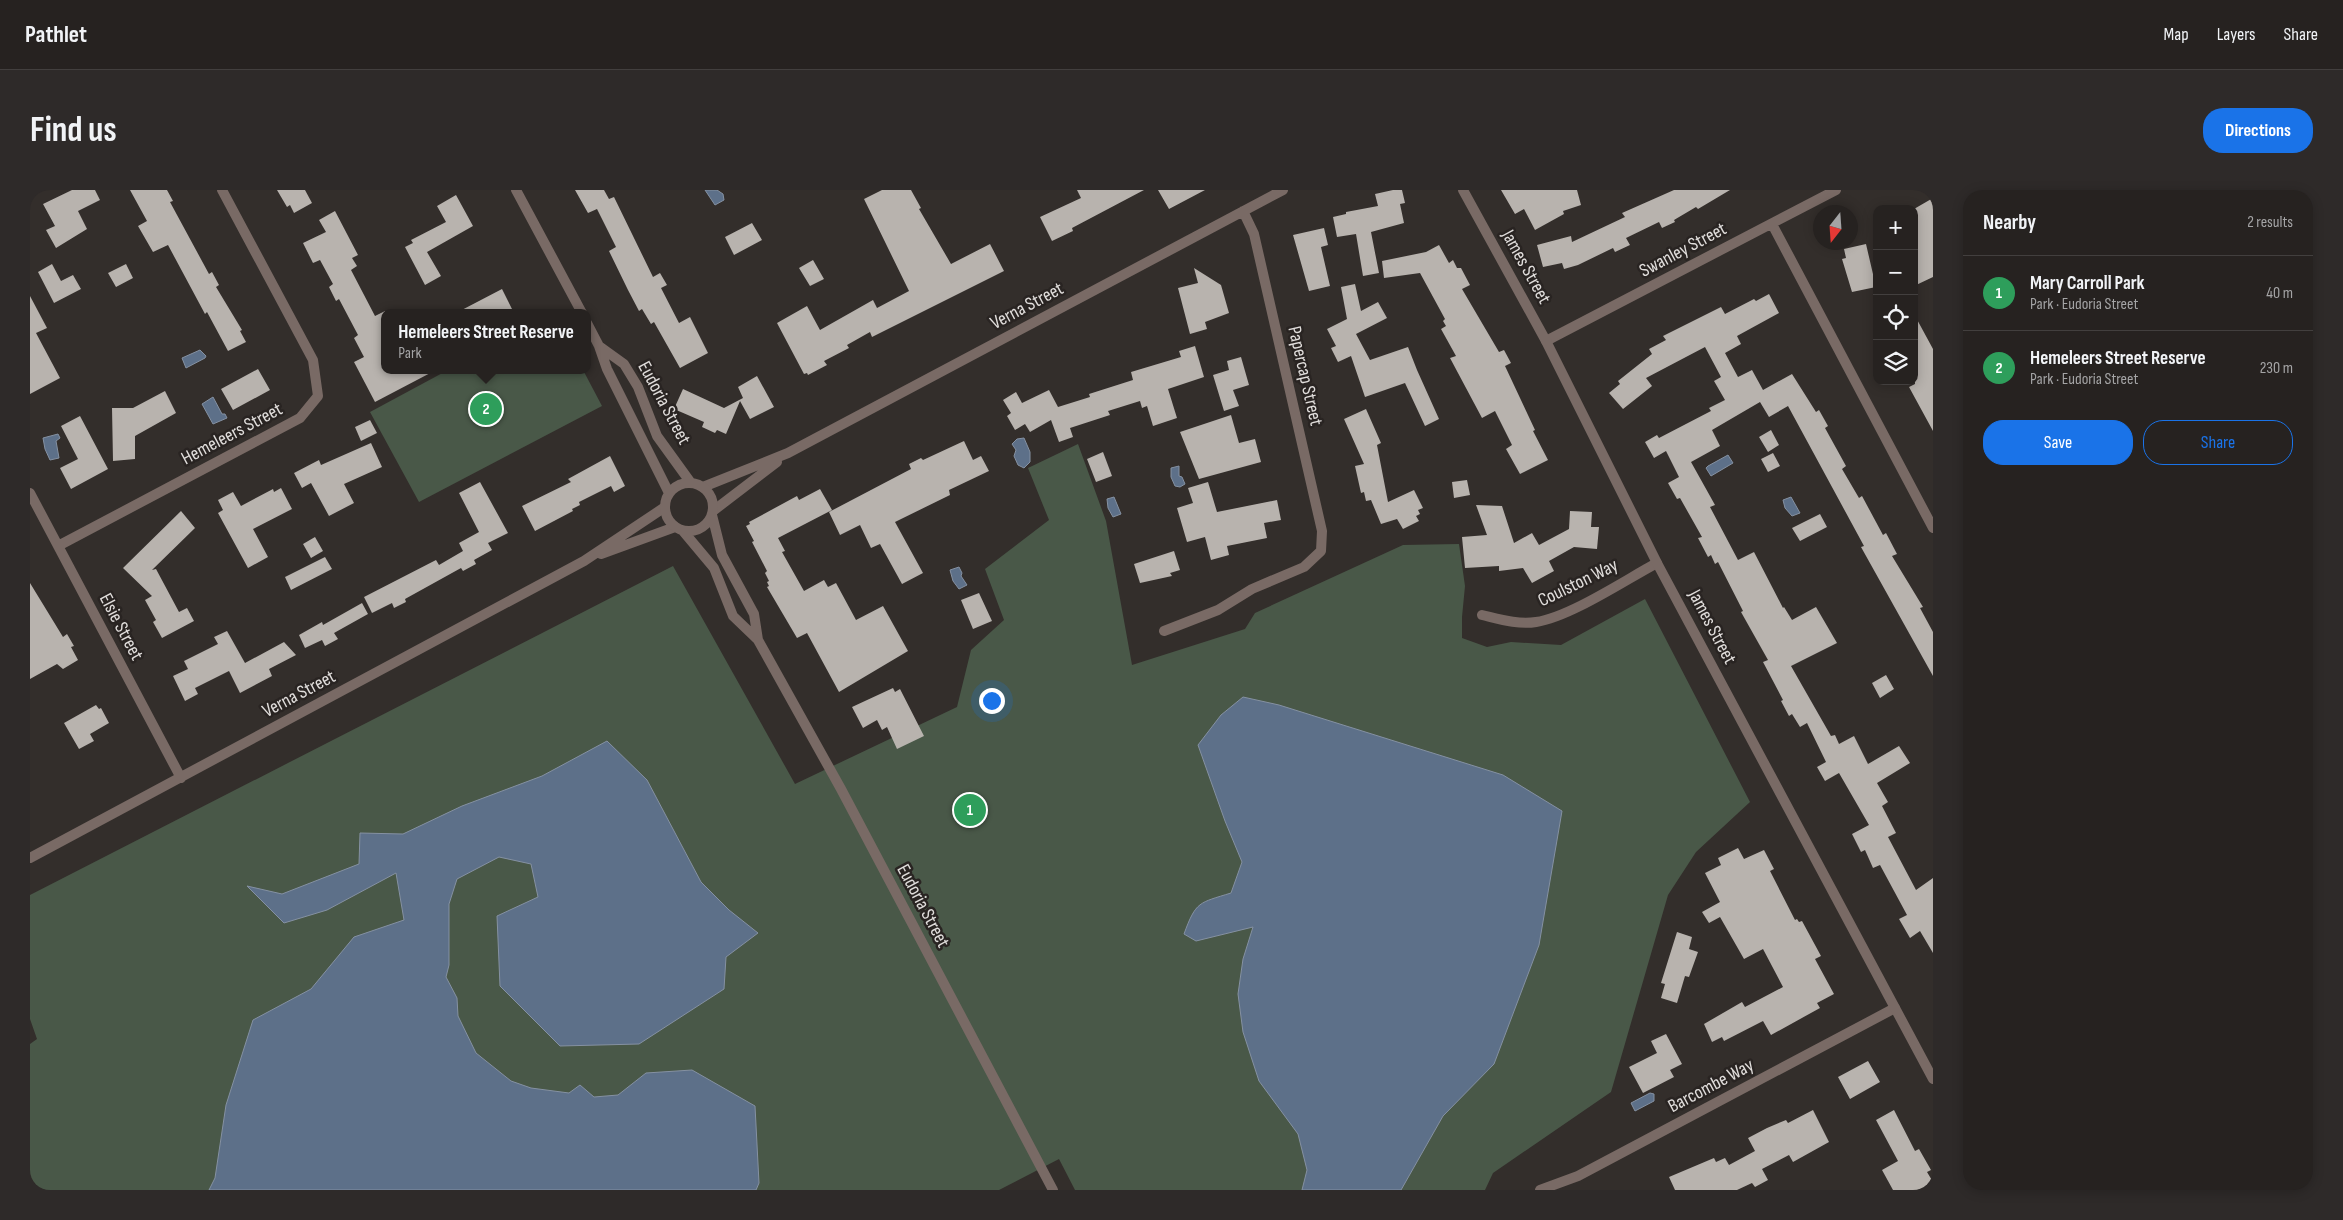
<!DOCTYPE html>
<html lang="en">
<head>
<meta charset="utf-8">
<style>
  :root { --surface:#262220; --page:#2e2a29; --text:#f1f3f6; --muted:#a4a4a5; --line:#423f3e; --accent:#1a73e8 }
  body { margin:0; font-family:"Sofia Sans Condensed",sans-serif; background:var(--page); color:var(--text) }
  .controls { position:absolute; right:15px; top:15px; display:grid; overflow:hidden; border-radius:10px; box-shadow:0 2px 12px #0003 }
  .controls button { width:45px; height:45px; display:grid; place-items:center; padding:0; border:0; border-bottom:1px solid var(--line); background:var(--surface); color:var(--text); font:25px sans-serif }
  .compass { position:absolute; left:1783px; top:15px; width:45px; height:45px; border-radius:50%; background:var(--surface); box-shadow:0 2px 12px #0003; rotate:197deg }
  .you { position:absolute; left:961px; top:510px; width:18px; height:18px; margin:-12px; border:4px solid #fff; border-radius:50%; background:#1a73e8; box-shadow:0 0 0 8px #1a73e833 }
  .badge { display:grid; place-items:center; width:32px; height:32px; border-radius:50%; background:var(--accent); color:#fff; font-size:16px; font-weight:700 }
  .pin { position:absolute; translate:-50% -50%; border:2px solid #fff; box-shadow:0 1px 5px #0006 }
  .popup { position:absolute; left:351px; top:119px; width:210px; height:65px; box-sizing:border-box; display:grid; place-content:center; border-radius:10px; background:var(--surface); filter:drop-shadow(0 1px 4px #0005); font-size:16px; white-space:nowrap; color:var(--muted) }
  .popup b { font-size:19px; color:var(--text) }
  .popup::after { content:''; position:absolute; left:50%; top:100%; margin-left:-10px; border:10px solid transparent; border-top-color:var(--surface) }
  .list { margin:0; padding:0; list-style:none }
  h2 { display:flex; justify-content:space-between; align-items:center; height:65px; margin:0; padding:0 20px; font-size:21px }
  h2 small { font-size:16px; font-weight:400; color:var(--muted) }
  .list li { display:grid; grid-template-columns:32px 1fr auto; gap:15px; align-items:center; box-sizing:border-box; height:75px; padding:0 20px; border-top:1px solid var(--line) }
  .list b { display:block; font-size:19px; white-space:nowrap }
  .list p { margin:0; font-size:16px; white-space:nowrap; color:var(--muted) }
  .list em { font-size:16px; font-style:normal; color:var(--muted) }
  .actions { display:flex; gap:10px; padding:15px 20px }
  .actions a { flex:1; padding:11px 0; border:1px solid var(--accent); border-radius:20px; text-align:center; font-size:18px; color:var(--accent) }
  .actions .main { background:var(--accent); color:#fff }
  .icon { flex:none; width:28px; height:28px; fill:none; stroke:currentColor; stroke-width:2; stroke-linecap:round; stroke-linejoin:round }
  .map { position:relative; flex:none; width:1903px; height:1000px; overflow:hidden; border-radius:20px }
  header { display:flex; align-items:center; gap:30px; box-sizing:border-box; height:70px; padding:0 25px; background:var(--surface); border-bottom:1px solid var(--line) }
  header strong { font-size:24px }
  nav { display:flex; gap:28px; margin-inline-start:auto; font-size:18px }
  .intro { display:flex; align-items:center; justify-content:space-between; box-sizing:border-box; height:120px; padding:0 30px }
  h1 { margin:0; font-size:35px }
  .button { padding:12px 22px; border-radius:20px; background:var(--accent); color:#fff; font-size:18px; font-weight:700 }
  main { display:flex; gap:30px; padding:0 30px }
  aside { flex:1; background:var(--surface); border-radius:20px; box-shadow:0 2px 12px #0003 }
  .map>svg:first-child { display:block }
</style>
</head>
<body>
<header>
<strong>Pathlet</strong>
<nav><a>Map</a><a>Layers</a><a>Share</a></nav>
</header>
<div class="intro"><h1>Find us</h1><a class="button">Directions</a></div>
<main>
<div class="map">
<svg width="1903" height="1000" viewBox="0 0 1903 1000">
  <rect width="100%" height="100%" fill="#332e2b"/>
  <path fill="#495848" d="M 418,180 L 553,180 L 572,216 L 389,312 L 340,222 Z
    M 1048,254 L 1076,331 L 1102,475 L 1215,439 L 1225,423 L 1373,355 L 1429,354 L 1435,396 L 1432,427 L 1432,448 L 1457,457 L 1481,452 L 1531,455 L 1615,409 L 1720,612 L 1666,662 L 1638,705 L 1581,902 L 1463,983 L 1455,1000 L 1045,1000 L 1029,969 L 969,1000 L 0,1000 L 0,854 L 7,849 L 0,829 L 0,705 L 643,376 L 765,594 L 927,517 L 941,460 L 974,430 L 955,379 L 1019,330 L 998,278 Z"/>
  <path fill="#5d7089" stroke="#8591a2" d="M 675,0 L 687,0 L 693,4 L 694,10 L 685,15 Z
    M 170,160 L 176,166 L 175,168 L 156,178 L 152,168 Z
    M 183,207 L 192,224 L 195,224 L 197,228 L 183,234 L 172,214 Z
    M 28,244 L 30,248 L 26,251 L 29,268 L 20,270 L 15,259 L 13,248 Z
    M 994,248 L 1000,262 L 1000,272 L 994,278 L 988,275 L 984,266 L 986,260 L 982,254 L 987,249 Z
    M 1698,265 L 1703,273 L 1681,286 L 1676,278 L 1678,276 Z
    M 1149,276 L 1149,286 L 1152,287 L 1155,294 L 1150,297 L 1145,296 L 1141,287 L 1141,278 Z
    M 1084,307 L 1091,324 L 1083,327 L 1078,318 L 1077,309 Z
    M 1761,307 L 1770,323 L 1762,326 L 1755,318 L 1753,310 Z
    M 929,377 L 932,383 L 931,386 L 937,395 L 929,399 L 923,391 L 920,380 Z
    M 1213,507 L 1249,515 L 1473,585 L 1532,621 L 1509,755 L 1464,874 L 1413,926 L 1371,1000 L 1272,1000 L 1277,980 L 1268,944 L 1229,891 L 1213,842 L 1208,804 L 1213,769 L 1223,737 L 1166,751 L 1154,744 C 1166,711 1169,713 1201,703 L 1212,672 L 1195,631 L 1168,555 L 1191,525 Z
    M 577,551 L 617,590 L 671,692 L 699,720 L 728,743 L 696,767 L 694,799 L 609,854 L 530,856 L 470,796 L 467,726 L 508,707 L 501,674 L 469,667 L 427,689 L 419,714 L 419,775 L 416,787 L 427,808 L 428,826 L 446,863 L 481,891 L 501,898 L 539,903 L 550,895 L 564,907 L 588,905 L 616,883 L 662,880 L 725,916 L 729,993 L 726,1000 L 179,1000 L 185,988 L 196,915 L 223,830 L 281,799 L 324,747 L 374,730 L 366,683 L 297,720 L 254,733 L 217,696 L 252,704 L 329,674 L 330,643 L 373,644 L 432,616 L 512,586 Z
    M 1620,903 L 1624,904 L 1624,911 L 1605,921 L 1601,913 Z"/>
  <path fill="#b8b3ae" d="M 42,0 L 65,0 L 70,10 L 48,21 L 57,39 L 26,58 L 16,40 L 25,36 L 13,14 Z
    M 100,0 L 137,0 L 143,11 L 140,12 L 179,84 L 182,82 L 189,95 L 186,97 L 212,140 L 210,141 L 216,152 L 198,161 L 177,122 L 175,124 L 138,55 L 123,62 L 108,36 L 117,31 Z
    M 247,0 L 275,0 L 282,13 L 264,23 L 260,15 L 257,17 Z
    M 545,0 L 574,0 L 579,9 L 584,7 L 623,87 L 630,83 L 637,95 L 631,98 L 649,133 L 660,127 L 678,163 L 650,178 L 624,132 L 621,134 L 612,119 L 609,121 L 598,100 L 579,61 L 586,57 L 567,19 L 558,23 Z
    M 852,0 L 881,0 L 891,18 L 889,19 L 921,74 L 960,54 L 974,81 L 842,147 L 840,142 L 817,155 L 819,158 L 794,171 L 797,175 L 778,185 L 777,183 L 774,184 L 747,133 L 777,116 L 790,140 L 843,110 L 847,118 L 879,101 L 834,9 Z
    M 1047,0 L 1114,0 L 1042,38 L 1043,41 L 1022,51 L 1010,27 L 1051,8 Z
    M 1128,0 L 1175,0 L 1139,19 Z
    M 1363,0 L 1372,0 L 1375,13 L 1370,14 L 1374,33 L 1341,42 L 1349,83 L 1333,86 L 1326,44 L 1307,47 L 1303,27 L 1316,24 L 1316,22 L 1348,16 L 1345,4 Z
    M 1471,0 L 1547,0 L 1551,15 L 1533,21 L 1534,24 L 1505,40 L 1494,19 L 1485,24 Z
    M 1644,0 L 1700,0 L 1668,19 L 1666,17 L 1644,30 L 1645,32 L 1632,38 L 1629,32 L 1596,48 L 1600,55 L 1585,62 L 1583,58 L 1548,75 L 1534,79 L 1532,73 L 1513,77 L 1507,55 L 1541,46 L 1542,52 L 1595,27 L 1592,23 Z
    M 426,5 L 443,36 L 397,62 L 411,86 L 395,95 L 375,57 L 383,53 L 381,50 L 416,32 L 407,16 Z
    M 1903,8 L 1903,87 L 1884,96 L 1884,19 Z
    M 305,21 L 328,65 L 322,68 L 327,76 L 321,80 L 345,126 L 355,121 L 355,180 L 406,180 L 345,212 L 324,172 L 334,167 L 324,148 L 328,145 L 309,109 L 306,111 L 299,97 L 303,94 L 290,70 L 283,73 L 273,53 L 296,42 L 289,30 Z
    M 722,33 L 732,50 L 704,65 L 695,47 Z
    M 1294,38 L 1298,55 L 1291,57 L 1300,96 L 1279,101 L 1263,45 Z
    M 1836,54 L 1846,97 L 1822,102 L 1812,69 L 1816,68 L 1814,59 Z
    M 1409,55 L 1419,73 L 1423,70 L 1427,78 L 1431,78 L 1440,95 L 1432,99 L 1469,162 L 1474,160 L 1481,173 L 1475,176 L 1505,240 L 1503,241 L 1518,270 L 1490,284 L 1476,259 L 1482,255 L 1465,221 L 1452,228 L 1420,168 L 1426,166 L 1411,139 L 1416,136 L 1413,131 L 1415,129 L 1390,83 L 1354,88 L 1352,71 L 1396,62 Z
    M 783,70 L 794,89 L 780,96 L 769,78 Z
    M 22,74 L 31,91 L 43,85 L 51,99 L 24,113 L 8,82 Z
    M 96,74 L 103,88 L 86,97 L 78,83 Z
    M 1164,78 L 1191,95 L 1199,123 L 1175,132 L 1177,139 L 1160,144 L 1148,98 L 1168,93 Z
    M 1325,94 L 1331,121 L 1348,112 L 1357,128 L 1326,144 L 1340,170 L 1378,157 L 1387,180 L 1409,229 L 1395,236 L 1375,193 L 1335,207 L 1321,166 L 1308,172 L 1301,158 L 1306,156 L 1297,139 L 1317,129 L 1311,97 Z
    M 472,99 L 484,123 L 426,123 Z
    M 1739,104 L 1749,123 L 1707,146 L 1711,154 L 1695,163 L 1708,187 L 1722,180 L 1733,200 L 1762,184 L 1786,222 L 1789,220 L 1798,236 L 1795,238 L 1816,276 L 1812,279 L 1829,308 L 1832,306 L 1853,345 L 1856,343 L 1867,364 L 1862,366 L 1893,417 L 1890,418 L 1903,442 L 1903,486 L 1831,357 L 1834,356 L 1758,216 L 1739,227 L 1730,212 L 1682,240 L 1690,256 L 1661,272 L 1685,315 L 1680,317 L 1708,370 L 1724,362 L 1753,418 L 1754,417 L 1762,430 L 1786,417 L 1807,453 L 1761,476 L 1801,546 L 1805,545 L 1809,554 L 1824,546 L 1838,574 L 1869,556 L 1880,573 L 1847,593 L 1858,612 L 1852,616 L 1866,643 L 1858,647 L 1886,700 L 1903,688 L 1903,763 L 1890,741 L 1880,748 L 1869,729 L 1877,725 L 1850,675 L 1843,678 L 1835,660 L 1831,662 L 1822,644 L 1839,635 L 1809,583 L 1795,591 L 1787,577 L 1796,572 L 1777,533 L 1770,537 L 1762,524 L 1759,526 L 1751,511 L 1753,510 L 1733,472 L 1738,470 L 1711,422 L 1713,421 L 1688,372 L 1685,374 L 1681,365 L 1678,367 L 1668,348 L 1672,347 L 1650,308 L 1647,309 L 1638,293 L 1649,287 L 1636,261 L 1624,268 L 1615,252 L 1627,245 L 1629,248 L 1681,221 L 1679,218 L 1695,210 L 1684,191 L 1691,187 L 1675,157 L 1616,188 L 1622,196 L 1593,219 L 1579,203 L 1590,194 L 1588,191 L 1622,164 L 1619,159 L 1636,150 L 1633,146 L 1691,117 L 1695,124 L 1724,109 L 1726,111 Z
    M 0,106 L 17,138 L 6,143 L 30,188 L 0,204 Z
    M 1884,124 L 1903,159 L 1903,241 L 1879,197 L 1885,194 Z
    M 1165,156 L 1174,187 L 1138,199 L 1147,228 L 1123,236 L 1117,216 L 1112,218 L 1110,211 L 1078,221 L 1080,225 L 1040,238 L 1043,247 L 1029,252 L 1021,230 L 1000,242 L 995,234 L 985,240 L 977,226 L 981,223 L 973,210 L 986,202 L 992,213 L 1019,200 L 1028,217 L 1060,207 L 1059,204 L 1103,190 L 1101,182 L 1151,167 L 1149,161 Z
    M 1211,167 L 1219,195 L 1203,200 L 1209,216 L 1194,221 L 1183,185 L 1199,180 L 1197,171 Z
    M 228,179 L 240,200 L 203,220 L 191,199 Z
    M 727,186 L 744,217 L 720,229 L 710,211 L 696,244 L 687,240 L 685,243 L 672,237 L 674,232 L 644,219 L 653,199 L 694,218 L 713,208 L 708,197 Z
    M 135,201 L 146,223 L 105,246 L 105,269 L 83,271 L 82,218 L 103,218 Z
    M 1336,219 L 1351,253 L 1347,255 L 1358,312 L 1384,300 L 1393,318 L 1388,320 L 1390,324 L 1386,326 L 1389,331 L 1373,339 L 1367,329 L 1351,334 L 1341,310 L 1336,311 L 1334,302 L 1331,303 L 1325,276 L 1334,274 L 1314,229 Z
    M 1201,225 L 1209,253 L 1225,249 L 1231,272 L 1169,289 L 1150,242 Z
    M 50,226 L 78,279 L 41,299 L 30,278 L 48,269 L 31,236 Z
    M 340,230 L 347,243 L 331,251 L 325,237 Z
    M 1741,240 L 1749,255 L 1738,262 L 1729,247 Z
    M 934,251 L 943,270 L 951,266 L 959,281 L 919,300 L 920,305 L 865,332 L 893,383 L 872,394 L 850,354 L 841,358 L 830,335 L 810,345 L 799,322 L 881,279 L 879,274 L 891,268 L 893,270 Z
    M 341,253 L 352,277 L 314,294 L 324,313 L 299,326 L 281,293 L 272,298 L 264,283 L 289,270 L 291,275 Z
    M 1073,262 L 1082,286 L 1066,292 L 1057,269 Z
    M 1743,263 L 1750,276 L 1738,282 L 1731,269 Z
    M 580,266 L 595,296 L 584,302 L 581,296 L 549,312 L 550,315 L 542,319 L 543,321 L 505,341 L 492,316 L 541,292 L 538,289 Z
    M 1437,290 L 1440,305 L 1424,308 L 1422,292 Z
    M 450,292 L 478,343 L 458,353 L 462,360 L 444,370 L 446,374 L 433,381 L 431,378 L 375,409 L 376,412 L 364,418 L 362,413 L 342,423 L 334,407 L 406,370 L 409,375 L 433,361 L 429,353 L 449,342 L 429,303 Z
    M 1178,292 L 1187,322 L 1247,310 L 1251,330 L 1234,333 L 1237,348 L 1197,356 L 1199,365 L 1181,370 L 1175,347 L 1157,352 L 1147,318 L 1163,313 L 1158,298 Z
    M 251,298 L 262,319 L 223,339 L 238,367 L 218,378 L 188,323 L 193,320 L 188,310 L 203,302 L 211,316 L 243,299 L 244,302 Z
    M 790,299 L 802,320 L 748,348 L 755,361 L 752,362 L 774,401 L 794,390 L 798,397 L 806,393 L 826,430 L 853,416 L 878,461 L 809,502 L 777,443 L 767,448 L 737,397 L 739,396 L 737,392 L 739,391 L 735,383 L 737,381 L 722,352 L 724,351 L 716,336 L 720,334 L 719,332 L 767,306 L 769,310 Z
    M 1446,315 L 1472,316 L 1484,353 L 1502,343 L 1509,355 L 1539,339 L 1540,321 L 1562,322 L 1561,337 L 1569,337 L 1567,359 L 1544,357 L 1519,371 L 1524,381 L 1502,393 L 1493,378 L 1469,381 L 1469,376 L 1435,378 L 1432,347 L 1457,345 Z
    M 151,321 L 165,338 L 122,380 L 126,379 L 149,422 L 157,418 L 164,431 L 132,448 L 123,432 L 126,430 L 115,410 L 122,406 L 93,378 Z
    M 1790,324 L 1797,337 L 1770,351 L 1762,338 Z
    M 285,347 L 293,361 L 281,368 L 273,354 Z
    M 1144,361 L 1150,380 L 1140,383 L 1142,386 L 1110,393 L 1104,374 Z
    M 295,367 L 302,379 L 261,400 L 255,387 Z
    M 0,393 L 33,447 L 37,444 L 44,456 L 41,457 L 48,470 L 33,479 L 27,474 L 0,489 Z
    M 949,403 L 962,431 L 943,439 L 931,410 Z
    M 332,413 L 338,424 L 304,443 L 308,449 L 295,456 L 292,450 L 275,458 L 269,445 L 292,432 L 293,435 Z
    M 197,441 L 215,473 L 254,452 L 266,465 L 239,479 L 242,486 L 210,503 L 199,481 L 165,498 L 168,504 L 155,511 L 143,486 L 158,479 L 154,471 L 188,454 L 184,447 Z
    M 1856,485 L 1864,499 L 1850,508 L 1842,493 Z
    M 863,498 L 865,502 L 870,499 L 894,546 L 867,559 L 857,537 L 852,540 L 847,530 L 833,538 L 822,517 Z
    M 66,515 L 69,519 L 71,518 L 79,533 L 60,544 L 64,551 L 49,559 L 34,533 Z
    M 1708,658 L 1714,669 L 1734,660 L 1744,679 L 1740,681 L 1765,730 L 1767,729 L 1769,732 L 1772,731 L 1791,766 L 1785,769 L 1804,804 L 1787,813 L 1790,818 L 1741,845 L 1733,831 L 1694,851 L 1692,847 L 1682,852 L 1674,834 L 1712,812 L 1715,817 L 1753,797 L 1733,759 L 1714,769 L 1690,727 L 1679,733 L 1672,722 L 1690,712 L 1675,683 L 1691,675 L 1688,668 Z
    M 1647,742 L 1662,747 L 1659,759 L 1668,762 L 1659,787 L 1655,786 L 1647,813 L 1631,808 L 1635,794 L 1631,793 Z
    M 1636,844 L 1652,874 L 1640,880 L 1644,887 L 1613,903 L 1599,877 L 1627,863 L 1621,851 Z
    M 1838,871 L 1850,892 L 1820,909 L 1808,887 Z
    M 1783,920 L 1799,952 L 1763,972 L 1759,965 L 1732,979 L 1738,990 L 1725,997 L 1722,993 L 1707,1000 L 1645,1000 L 1639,987 L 1684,968 L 1686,972 L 1695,968 L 1699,975 L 1725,961 L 1718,948 L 1737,938 L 1756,930 L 1758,933 Z
    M 1864,920 L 1885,961 L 1889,959 L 1901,980 L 1897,982 L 1903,992 L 1903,1000 L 1863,1000 L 1852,980 L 1868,971 L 1846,930 Z"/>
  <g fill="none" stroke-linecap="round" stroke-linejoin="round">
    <path stroke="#796a65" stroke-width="10" d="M 1742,34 L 1903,338
      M 1516,151 L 1806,0
      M 673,297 L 758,263 L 1253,0
      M 0,303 L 151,588
      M 683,321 L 747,272
      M 28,356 L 270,228 L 288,206 L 283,170 L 192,0
      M 571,364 L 645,337
      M 1452,425 C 1469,429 1488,435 1506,432 C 1540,427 1595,390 1627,373
      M 1134,441 L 1188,420 L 1222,399 L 1274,377 L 1291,361 L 1292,341 L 1224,44 L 1213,21
      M 0,668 L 554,371 L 635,317
      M 1510,1000 L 1548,986 L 1865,818"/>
    <path stroke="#796a65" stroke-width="10" d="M 486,0 L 552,123
      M 1433,0 L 1516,151 L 1627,373 L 1903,889
      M 557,133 L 569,156 L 577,179 L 639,303
      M 569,156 L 594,174 L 608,197 L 627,246 L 661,293
      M635 317a24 24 0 1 1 48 0a24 24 0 1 1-48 0Z
      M 682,325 L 692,365 L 724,424 L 728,450
      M 653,341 L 684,378 L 703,426 L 728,450 L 811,599 L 1023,1000"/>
  </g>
  <g text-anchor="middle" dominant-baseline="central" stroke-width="5" stroke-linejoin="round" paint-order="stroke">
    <g font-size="19" fill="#e1dedc" stroke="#292422">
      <text transform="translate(1653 60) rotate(-28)">Swanley Street</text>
      <text transform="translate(1496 77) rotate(61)">James Street</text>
      <text transform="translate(997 116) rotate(-28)">Verna Street</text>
      <text transform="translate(1275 186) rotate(77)">Papercap Street</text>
      <text transform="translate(634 213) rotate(62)">Eudoria Street</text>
      <text transform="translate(202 244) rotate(-28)">Hemeleers Street</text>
      <text transform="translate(1548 393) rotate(-26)">Coulston Way</text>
      <text transform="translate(91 437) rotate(62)">Elsie Street</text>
      <text transform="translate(1682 437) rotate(62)">James Street</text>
      <text transform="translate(269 504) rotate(-28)">Verna Street</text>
      <text transform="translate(893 716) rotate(62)">Eudoria Street</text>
      <text transform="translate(1681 896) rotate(-28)">Barcombe Way</text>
    </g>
  </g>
</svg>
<div class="controls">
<button>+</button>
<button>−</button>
<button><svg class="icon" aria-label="locate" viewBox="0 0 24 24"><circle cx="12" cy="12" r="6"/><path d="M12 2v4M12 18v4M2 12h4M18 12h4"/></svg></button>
<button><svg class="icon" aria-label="layers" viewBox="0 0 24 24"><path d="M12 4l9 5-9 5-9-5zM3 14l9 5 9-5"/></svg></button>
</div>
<svg class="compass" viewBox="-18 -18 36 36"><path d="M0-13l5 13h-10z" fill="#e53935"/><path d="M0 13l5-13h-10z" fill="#a4a4a5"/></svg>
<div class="you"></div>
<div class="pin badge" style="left:940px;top:620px;background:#2e9e5b">1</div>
<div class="pin badge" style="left:456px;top:219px;background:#2e9e5b">2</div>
<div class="popup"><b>Hemeleers Street Reserve</b>Park</div>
</div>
<aside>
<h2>Nearby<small>2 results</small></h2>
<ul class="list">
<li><span class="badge" style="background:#2e9e5b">1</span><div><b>Mary Carroll Park</b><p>Park · Eudoria Street</p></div><em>40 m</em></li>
<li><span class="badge" style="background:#2e9e5b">2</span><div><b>Hemeleers Street Reserve</b><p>Park · Eudoria Street</p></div><em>230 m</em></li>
</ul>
<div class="actions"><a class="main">Save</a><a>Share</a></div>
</aside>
</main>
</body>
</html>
